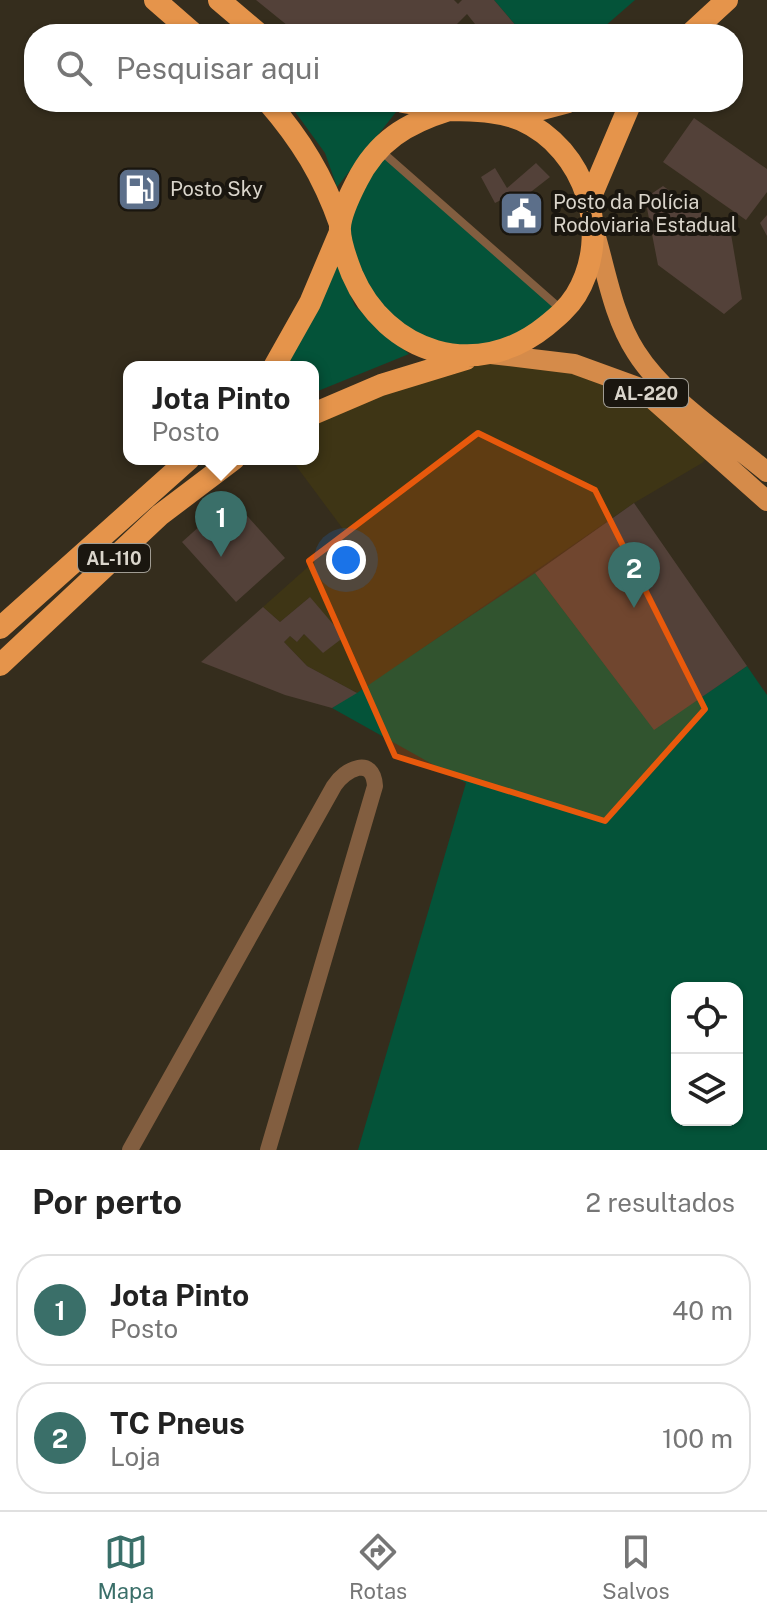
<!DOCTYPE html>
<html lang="pt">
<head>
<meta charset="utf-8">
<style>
  :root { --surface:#fff; --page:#f2f2f2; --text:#222; --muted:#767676; --line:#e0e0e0; --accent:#3a6f69 }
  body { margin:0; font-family:"Public Sans",sans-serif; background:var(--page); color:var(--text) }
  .controls { position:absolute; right:24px; bottom:24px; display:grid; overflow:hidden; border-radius:16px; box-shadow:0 2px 6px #0004 }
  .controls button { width:72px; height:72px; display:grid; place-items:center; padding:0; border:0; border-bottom:2px solid var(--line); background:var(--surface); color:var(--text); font:40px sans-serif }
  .you { position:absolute; left:346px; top:560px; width:28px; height:28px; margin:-20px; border:6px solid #fff; border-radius:50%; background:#1a73e8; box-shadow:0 0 0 12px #1a73e833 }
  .badge { display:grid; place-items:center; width:52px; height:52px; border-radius:50%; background:var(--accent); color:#fff; font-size:26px; font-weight:700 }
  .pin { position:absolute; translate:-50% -66px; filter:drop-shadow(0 2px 4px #0008) }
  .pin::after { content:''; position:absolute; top:42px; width:28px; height:24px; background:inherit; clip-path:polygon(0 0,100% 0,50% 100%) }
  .popup { position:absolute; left:123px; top:361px; width:196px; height:104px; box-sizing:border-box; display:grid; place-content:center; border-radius:16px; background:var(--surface); filter:drop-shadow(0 2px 6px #0005); font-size:26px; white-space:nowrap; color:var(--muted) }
  .popup b { font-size:30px; color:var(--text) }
  .popup::after { content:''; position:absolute; left:50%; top:100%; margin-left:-16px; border:16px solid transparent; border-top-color:var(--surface) }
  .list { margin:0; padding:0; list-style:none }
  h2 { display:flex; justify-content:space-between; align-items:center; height:104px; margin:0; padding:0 32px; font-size:34px }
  h2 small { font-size:26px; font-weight:400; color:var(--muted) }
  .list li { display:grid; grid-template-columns:52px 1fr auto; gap:24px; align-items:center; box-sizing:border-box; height:112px; margin:0 16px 16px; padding:0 16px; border:2px solid var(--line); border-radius:32px }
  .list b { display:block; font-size:30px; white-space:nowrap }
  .list p { margin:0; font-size:26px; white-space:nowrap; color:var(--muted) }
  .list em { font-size:26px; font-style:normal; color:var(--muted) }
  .icon { flex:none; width:44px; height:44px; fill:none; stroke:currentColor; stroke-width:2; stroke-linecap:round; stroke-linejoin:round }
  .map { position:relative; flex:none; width:767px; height:1150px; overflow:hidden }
  .search { position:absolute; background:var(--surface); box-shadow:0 2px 6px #0004; left:24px; right:24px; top:24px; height:88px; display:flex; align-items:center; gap:20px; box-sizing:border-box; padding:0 28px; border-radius:32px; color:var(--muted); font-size:30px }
  .sheet { height:360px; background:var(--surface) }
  nav { display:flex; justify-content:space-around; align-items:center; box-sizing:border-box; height:112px; border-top:2px solid var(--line); background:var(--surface); font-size:22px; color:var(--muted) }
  nav a { display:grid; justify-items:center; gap:4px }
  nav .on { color:var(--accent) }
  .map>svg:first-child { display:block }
</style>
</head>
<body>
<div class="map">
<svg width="767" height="1150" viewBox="0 0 767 1150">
  <rect width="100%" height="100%" fill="#352d1d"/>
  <path fill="#045339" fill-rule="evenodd" d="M 494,0 L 635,0 L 596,34 L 523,34 Z
    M 288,102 L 354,102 L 396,112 L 337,187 L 325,153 Z
    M 379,149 L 563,311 L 491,354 L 410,341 L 349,265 L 352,192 Z
    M 338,264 L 355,306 L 409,354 L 313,393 L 313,367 L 283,367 Z
    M 535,573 L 654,729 L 747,666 L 767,695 L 767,1150 L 358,1150 L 466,783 L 332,708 ZM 677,988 L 737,988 L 737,1120 L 677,1120 Z"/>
  <path fill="#3e3515" d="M 491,354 L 640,388 L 713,452 L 702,463 L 634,503 L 357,693 L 307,666 L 284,642 L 290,636 L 297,642 L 304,634 L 323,653 L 310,597 L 280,622 L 263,607 L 346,533 L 291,459 L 313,459 L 313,414 Z"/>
  <path fill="#534139" d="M 256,0 L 454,0 L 458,4 L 462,0 L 494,0 L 523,34 L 483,34 L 467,14 L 447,34 L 298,34 Z
    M 694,118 L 767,169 L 767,192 L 746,220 L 663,162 Z
    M 536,163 L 550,177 L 509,209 L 501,200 L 495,203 L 481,177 L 495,168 L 507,188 Z
    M 663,186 L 731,234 L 742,299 L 724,314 L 658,265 L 645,198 Z
    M 767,215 L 767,236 L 760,223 Z
    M 231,498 L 285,558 L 236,602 L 182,542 Z
    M 634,503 L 747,666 L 654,730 L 535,573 Z
    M 310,597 L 344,637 L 323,653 L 304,634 L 297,642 L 290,636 L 284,642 L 307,666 L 357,693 L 332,708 L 285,695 L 201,662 L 263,607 L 280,622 Z"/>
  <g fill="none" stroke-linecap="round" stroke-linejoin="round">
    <path stroke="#825e40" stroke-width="8" d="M 381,151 L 563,311"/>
    <path stroke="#825e40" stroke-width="16" d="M 130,1150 L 334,786 C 345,769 373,755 375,786 L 268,1150"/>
    <path stroke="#d58b4a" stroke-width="20" d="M 594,230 C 606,270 613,317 636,352 C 665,398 725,437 767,472
      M 491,354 L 574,364 L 640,388 L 767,501"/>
    <path stroke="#e5944b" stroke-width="22" d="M 155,0 L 194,34
      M 219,0 L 259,34
      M 690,34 L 727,0
      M 268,102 C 301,140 323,176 340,224
      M 403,102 L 444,109
      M 449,110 C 474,111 498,110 521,120 C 586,149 613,234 576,295 C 568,308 557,317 546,326 C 477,382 386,354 352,274 C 347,261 339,241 340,227 C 341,212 350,195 357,181 C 377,141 407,123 449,110 Z
      M 506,111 L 534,111 L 568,102
      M 589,201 L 631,102
      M 274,367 L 310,303 L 340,232
      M 313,414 L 381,385 L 466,359
      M 0,628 L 189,459
      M 0,665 L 160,515 L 234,459"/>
  </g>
  <path fill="#e8590c" fill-opacity="0.2" stroke="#e8590c" stroke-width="6" stroke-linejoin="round" d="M 478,433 L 595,490 L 705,709 L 605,821 L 395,756 L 309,561 Z"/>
  <defs>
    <symbol id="fuel-square" viewBox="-11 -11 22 22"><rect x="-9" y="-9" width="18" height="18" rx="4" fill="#5c6f8a" stroke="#1a160f"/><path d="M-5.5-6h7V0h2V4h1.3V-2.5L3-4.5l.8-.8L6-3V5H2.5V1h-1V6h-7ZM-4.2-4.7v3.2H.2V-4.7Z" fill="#fff"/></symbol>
    <symbol id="civic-square" viewBox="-11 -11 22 22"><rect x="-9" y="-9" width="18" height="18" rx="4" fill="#5c6f8a" stroke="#1a160f"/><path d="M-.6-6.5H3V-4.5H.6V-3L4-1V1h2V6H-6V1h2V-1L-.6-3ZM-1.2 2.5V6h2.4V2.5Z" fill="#fff"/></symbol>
  </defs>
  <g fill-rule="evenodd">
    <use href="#fuel-square" x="114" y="164" width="51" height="51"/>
    <use href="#civic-square" x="496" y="188" width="51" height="51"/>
  </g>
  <g text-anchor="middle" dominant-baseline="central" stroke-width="8" stroke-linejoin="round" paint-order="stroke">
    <g fill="#1a160f" stroke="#a09c93" stroke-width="2">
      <rect x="604" y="379" width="84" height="28" rx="6"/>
      <rect x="78" y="544" width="72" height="28" rx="6"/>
    </g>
    <g font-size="18" font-weight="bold" fill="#dad5cb">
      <text x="646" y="393">AL-220</text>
      <text x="114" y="558">AL-110</text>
    </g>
    <g font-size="20" fill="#dad5cb" stroke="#1a160f" text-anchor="start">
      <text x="170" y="189">Posto Sky</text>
      <text x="553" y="202">Posto da Polícia<tspan x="553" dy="23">Rodoviaria Estadual</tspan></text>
    </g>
  </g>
</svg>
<div class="controls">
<button><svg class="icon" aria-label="locate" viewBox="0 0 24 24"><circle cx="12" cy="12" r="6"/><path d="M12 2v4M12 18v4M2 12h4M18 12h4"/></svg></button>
<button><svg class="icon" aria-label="layers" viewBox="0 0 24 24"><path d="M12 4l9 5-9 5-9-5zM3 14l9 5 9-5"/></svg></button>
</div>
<div class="you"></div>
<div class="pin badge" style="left:221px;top:557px">1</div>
<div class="popup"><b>Jota Pinto</b>Posto</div>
<div class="pin badge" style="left:634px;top:608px">2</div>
<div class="search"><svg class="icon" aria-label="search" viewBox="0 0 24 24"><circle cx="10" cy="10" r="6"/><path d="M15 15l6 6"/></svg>Pesquisar aqui</div>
</div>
<section class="sheet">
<h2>Por perto<small>2 resultados</small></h2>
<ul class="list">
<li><span class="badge">1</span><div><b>Jota Pinto</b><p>Posto</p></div><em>40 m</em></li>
<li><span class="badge">2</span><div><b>TC Pneus</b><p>Loja</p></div><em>100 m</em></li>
</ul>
</section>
<nav>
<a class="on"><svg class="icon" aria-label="map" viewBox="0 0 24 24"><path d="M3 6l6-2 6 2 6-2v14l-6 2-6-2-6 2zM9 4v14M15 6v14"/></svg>Mapa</a>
<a><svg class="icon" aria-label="directions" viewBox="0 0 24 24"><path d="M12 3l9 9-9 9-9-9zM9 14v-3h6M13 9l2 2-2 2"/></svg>Rotas</a>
<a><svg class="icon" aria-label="saved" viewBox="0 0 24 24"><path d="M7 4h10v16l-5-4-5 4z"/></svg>Salvos</a>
</nav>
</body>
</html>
